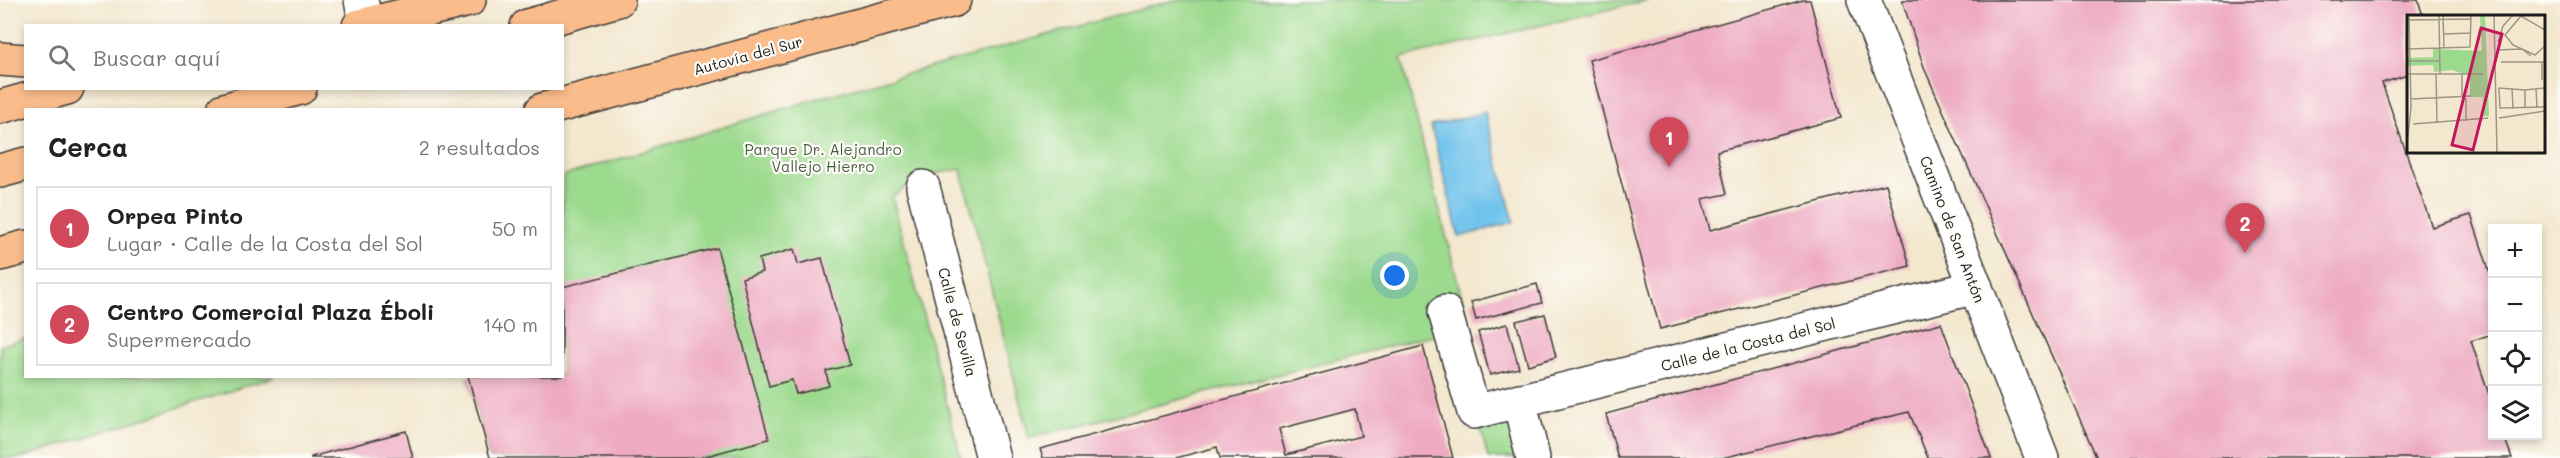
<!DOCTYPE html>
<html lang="es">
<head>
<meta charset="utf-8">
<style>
  :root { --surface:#fff; --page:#f2f2f2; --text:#222; --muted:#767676; --line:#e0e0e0; --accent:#d1495b }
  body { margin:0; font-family:Mali,sans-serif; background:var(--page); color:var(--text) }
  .controls { position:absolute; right:18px; bottom:18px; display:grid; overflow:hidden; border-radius:0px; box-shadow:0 3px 9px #0003 }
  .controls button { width:54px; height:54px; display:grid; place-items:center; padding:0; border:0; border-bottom:2px solid var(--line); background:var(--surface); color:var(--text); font:30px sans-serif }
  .you { position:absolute; left:1395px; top:276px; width:21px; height:21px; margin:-15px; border:4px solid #fff; border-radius:50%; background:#1a73e8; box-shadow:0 0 0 9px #1a73e833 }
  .badge { display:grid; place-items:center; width:39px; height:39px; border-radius:50%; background:var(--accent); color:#fff; font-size:20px; font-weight:700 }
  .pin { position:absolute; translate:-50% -50px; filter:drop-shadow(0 2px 3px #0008) }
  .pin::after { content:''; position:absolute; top:32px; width:21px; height:18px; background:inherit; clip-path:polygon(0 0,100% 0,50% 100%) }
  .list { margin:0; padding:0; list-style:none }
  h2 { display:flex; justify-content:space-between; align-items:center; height:78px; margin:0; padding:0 24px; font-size:26px }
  h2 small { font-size:20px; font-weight:400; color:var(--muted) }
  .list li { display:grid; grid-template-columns:39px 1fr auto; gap:18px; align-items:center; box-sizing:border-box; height:84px; margin:0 12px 12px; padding:0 12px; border:2px solid var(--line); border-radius:0px }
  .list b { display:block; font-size:22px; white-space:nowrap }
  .list p { margin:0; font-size:20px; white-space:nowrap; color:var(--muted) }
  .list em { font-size:20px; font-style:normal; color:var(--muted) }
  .icon { flex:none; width:33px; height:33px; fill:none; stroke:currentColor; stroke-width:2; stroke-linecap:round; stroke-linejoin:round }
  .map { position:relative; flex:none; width:2560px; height:458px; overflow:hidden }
  .search { position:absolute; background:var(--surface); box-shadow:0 3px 9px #0003; left:24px; top:24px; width:540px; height:66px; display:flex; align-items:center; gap:15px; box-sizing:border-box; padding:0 21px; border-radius:0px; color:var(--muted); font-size:22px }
  .panel { position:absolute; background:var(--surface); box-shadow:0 3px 9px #0003; left:24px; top:108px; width:540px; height:270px; border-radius:0px }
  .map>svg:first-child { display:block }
</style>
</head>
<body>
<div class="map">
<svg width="2560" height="458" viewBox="0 0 2560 458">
  <rect width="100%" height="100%" fill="#fdfcf7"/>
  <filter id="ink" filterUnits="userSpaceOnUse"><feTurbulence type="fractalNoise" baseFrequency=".0167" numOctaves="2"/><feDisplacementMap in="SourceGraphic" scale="12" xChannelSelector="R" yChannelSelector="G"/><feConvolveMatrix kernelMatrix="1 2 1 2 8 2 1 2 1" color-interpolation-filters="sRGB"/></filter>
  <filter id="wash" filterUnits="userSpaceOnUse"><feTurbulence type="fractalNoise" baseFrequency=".008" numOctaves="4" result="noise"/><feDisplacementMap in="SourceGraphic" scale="24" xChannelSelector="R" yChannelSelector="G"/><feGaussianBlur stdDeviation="1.35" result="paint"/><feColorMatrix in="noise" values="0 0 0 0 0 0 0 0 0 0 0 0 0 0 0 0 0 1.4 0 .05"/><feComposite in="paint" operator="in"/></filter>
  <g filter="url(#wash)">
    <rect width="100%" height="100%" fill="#f3e7ce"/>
    <path fill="#9cda8e" stroke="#5c7b55" stroke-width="1.5" d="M 1174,0 L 1650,0 L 1401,58 L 1469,326 L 1029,438 L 961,169 L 922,176 L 892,197 L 961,458 L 490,458 L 468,377 L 562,376 L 563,176 L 822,97 Z
      M 25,338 L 26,376 L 274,377 L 21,458 L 0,458 L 0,346 Z
      M 1535,411 L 1548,458 L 1488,458 L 1480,426 Z"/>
    <path fill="#70c3ec" stroke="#467084" stroke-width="1.5" d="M 1485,112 L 1514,222 L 1459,237 L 1431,126 Z"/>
    <g id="blocks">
      <path fill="#eeabc3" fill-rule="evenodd" d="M 1803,0 L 1810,0 L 1841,118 L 1717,151 L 1727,194 L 1702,199 L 1710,230 L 1886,184 L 1910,266 L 1660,329 L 1589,60 Z
        M 1902,0 L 2418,0 L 2423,16 L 2408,16 L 2408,75 L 2382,83 L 2432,227 L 2471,215 L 2492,279 L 2492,334 L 2471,341 L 2492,403 L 2492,436 L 2504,436 L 2512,458 L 2097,458 L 1925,70 Z
        M 717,248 L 769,439 L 699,458 L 490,458 L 468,376 L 562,376 L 562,287 Z
        M 794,249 L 798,264 L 822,258 L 850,365 L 826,371 L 829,386 L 796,394 L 792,380 L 769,386 L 742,278 L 762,272 L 759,259 Z
        M 1537,284 L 1542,303 L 1476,320 L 1471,302 Z
        M 1545,314 L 1556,357 L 1528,365 L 1516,321 Z
        M 1941,323 L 1991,458 L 1928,458 L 1909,412 L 1722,458 L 1618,458 L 1606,414 Z
        M 1507,324 L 1519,368 L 1490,375 L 1478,332 Z
        M 1423,346 L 1453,458 L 1220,458 L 1217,447 L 1176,458 L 1043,458 L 1040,449 ZM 1355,409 L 1361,436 L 1286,455 L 1279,429 Z
        M 406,431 L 413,458 L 311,458 L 311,457 Z"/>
    </g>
  </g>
  <g filter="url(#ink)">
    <use href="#blocks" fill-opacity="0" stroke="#3c3a37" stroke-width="1.5"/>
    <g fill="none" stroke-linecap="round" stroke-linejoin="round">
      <defs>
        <path id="minor" d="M 361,0 L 366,25
          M 1864,0 L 2042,458
          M 923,187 L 993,458
          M 1445,312 L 1474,412 L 1976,287
          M 1519,400 L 1533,458"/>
        <path id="highway" d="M 359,26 L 469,0
          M 527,26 L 618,0
          M 0,59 L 26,61
          M 0,107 L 67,88
          M 224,110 L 300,88
          M 542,110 L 954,0
          M 0,171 L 26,164
          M 0,254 L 26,247"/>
      </defs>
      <use href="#minor" stroke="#3c3a37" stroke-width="36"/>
      <use href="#highway" stroke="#3c3a37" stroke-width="36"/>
      <use href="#minor" stroke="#fff" stroke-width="33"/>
      <use href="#highway" stroke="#fabc8b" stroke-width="33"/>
    </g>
  </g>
  <g text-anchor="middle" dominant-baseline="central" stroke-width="4.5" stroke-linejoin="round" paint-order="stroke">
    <g font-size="15" fill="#1c1c1c" stroke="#fdfcf7">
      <text transform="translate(748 55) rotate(-15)">Autovía del Sur</text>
      <text transform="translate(1953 229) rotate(69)">Camino de San Antón</text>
      <text transform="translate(958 322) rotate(75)">Calle de Sevilla</text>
      <text transform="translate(1748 344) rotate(-14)">Calle de la Costa del Sol</text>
    </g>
    <g font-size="15" fill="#495e44" stroke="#fdfcf7">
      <text x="823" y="149">Parque Dr. Alejandro<tspan x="823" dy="17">Vallejo Hierro</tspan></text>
    </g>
  </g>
  <g transform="translate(2407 15)">
    <rect width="138" height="138" fill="#f3e7ce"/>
    <path d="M 73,0 L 78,0 L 82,101 L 76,101 L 76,82 L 63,82 L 63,61 L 45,55 L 27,57 L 26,50 L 0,51 L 0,43 L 26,42 L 26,34 L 75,36 Z" fill="#9cda8e"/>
    <path fill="none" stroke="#9d9687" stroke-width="1.5" d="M 32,0 L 33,59M 36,0 L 37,33M 87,0 L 90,138M 1,5 L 64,4M 138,15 L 114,1 L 98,20 L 106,30 L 128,40 L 138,31M 36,19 L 64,18M 91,27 L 96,11 L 106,0M 1,34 L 63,32 L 64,0M 90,35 L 115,34 L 124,41M 1,46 L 33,46M 94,47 L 138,47M 135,47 L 135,65M 0,59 L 76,59M 29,59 L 30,108M 55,59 L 55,83M 105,73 L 106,94M 129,74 L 130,92M 118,75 L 92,73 L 93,93 L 138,92M 4,84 L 64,81M 118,93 L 118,75 L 138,73M 92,103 L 138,96M 59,106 L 59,83M 6,109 L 81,103M 0,128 L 4,93 L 2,0"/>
    <path fill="#c2185b" fill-opacity="0.15" stroke="#c2185b" stroke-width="3" d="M 74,13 L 95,19 L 66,135 L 45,130 Z"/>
    <rect width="138" height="138" fill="none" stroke="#1c1c1c" stroke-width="3"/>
  </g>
</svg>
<div class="controls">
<button>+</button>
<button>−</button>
<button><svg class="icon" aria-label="locate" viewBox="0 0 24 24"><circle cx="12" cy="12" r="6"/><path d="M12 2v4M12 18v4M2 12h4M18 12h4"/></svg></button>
<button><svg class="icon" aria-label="layers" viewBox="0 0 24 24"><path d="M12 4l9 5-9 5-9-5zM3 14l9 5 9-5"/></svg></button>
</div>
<div class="you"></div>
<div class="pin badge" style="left:1669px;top:167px">1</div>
<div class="pin badge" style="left:2245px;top:253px">2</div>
<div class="search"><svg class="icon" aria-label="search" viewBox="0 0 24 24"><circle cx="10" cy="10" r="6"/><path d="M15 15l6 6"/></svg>Buscar aquí</div>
<section class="panel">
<h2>Cerca<small>2 resultados</small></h2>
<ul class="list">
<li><span class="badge">1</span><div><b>Orpea Pinto</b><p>Lugar · Calle de la Costa del Sol</p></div><em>50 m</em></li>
<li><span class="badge">2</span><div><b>Centro Comercial Plaza Éboli</b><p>Supermercado</p></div><em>140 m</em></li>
</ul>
</section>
</div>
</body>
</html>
